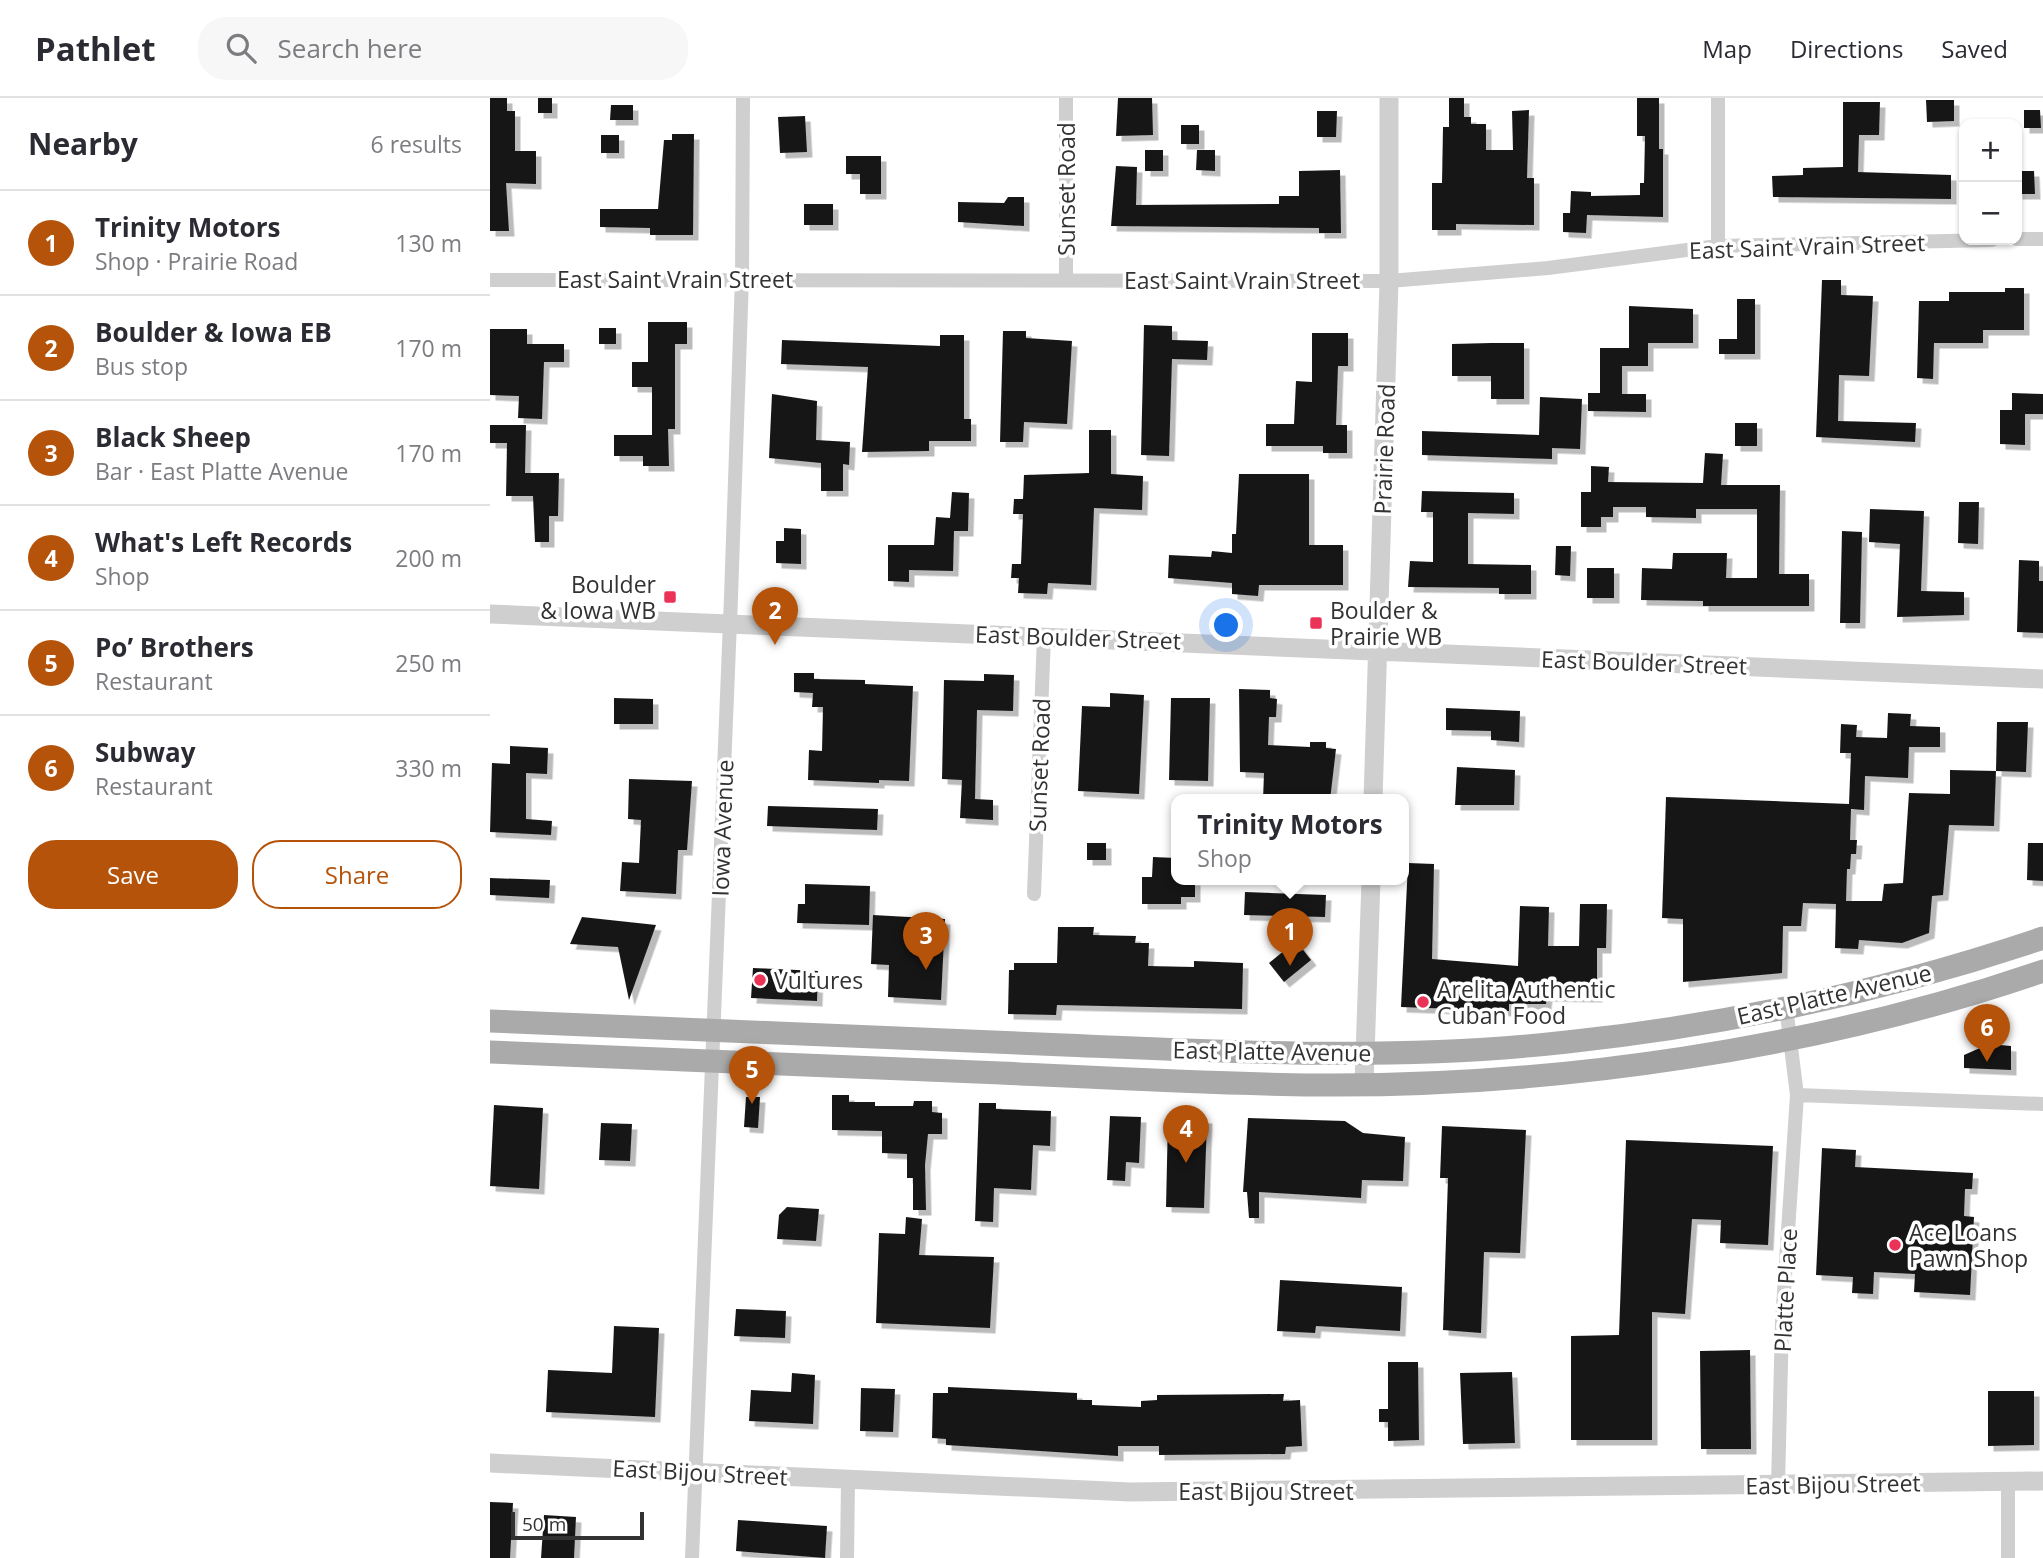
<!DOCTYPE html>
<html lang="en">
<head>
<meta charset="utf-8">
<style>
  :root { --surface:#fff; --page:#f7f7f7; --text:#2b2b33; --muted:#7c7c81; --line:#e1e1e2; --accent:#b45309 }
  body { margin:0; font-family:"Open Sans",sans-serif; background:var(--page); color:var(--text) }
  .controls { position:absolute; right:21px; top:21px; display:grid; overflow:hidden; border-radius:14px; box-shadow:0 2px 5px #0004 }
  .controls button { width:63px; height:63px; display:grid; place-items:center; padding:0; border:0; border-bottom:2px solid var(--line); background:var(--surface); color:var(--text); font:35px sans-serif }
  .scale { position:absolute; left:21px; bottom:18px; width:133px; box-sizing:border-box; padding-left:7px; border:4px solid #323232; border-top:0; font-size:19px; line-height:24px; white-space:nowrap; color:#323232; -webkit-text-stroke:5px #fff; paint-order:stroke }
  .you { position:absolute; left:737px; top:528px; width:24px; height:24px; margin:-18px; border:5px solid #fff; border-radius:50%; background:#1a73e8; box-shadow:0 0 0 10px #1a73e833 }
  .badge { display:grid; place-items:center; width:46px; height:46px; border-radius:50%; background:var(--accent); color:#fff; font-size:23px; font-weight:700 }
  .pin { position:absolute; translate:-50% -58px; filter:drop-shadow(0 2px 4px #0008) }
  .pin::after { content:''; position:absolute; top:37px; width:24px; height:21px; background:inherit; clip-path:polygon(0 0,100% 0,50% 100%) }
  .popup { position:absolute; left:681px; top:696px; width:238px; height:91px; box-sizing:border-box; display:grid; place-content:center; border-radius:14px; background:var(--surface); filter:drop-shadow(0 2px 5px #0005); font-size:23px; white-space:nowrap; color:var(--muted) }
  .popup b { font-size:26px; color:var(--text) }
  .popup::after { content:''; position:absolute; left:50%; top:100%; margin-left:-14px; border:14px solid transparent; border-top-color:var(--surface) }
  .list { margin:0; padding:0; list-style:none }
  h2 { display:flex; justify-content:space-between; align-items:center; height:91px; margin:0; padding:0 28px; font-size:30px }
  h2 small { font-size:23px; font-weight:400; color:var(--muted) }
  .list li { display:grid; grid-template-columns:46px 1fr auto; gap:21px; align-items:center; box-sizing:border-box; height:105px; padding:0 28px; border-top:2px solid var(--line) }
  .list b { display:block; font-size:26px; white-space:nowrap }
  .list p { margin:0; font-size:23px; white-space:nowrap; color:var(--muted) }
  .list em { font-size:23px; font-style:normal; color:var(--muted) }
  .actions { display:flex; gap:14px; padding:21px 28px }
  .actions a { flex:1; padding:16px 0; border:2px solid var(--accent); border-radius:28px; text-align:center; font-size:24px; color:var(--accent) }
  .actions .main { background:var(--accent); color:#fff }
  .icon { flex:none; width:38px; height:38px; fill:none; stroke:currentColor; stroke-width:2; stroke-linecap:round; stroke-linejoin:round }
  .map { position:relative; flex:none; width:1553px; height:1460px; overflow:hidden }
  header { display:flex; align-items:center; gap:42px; box-sizing:border-box; height:98px; padding:0 35px; background:var(--surface); border-bottom:2px solid var(--line) }
  header strong { font-size:33px }
  nav { display:flex; gap:38px; margin-inline-start:auto; font-size:24px }
  .search { width:490px; height:63px; background:var(--page); display:flex; align-items:center; gap:18px; box-sizing:border-box; padding:0 24px; border-radius:28px; color:var(--muted); font-size:26px }
  main { display:flex }
  aside { flex:1; background:var(--surface) }
  .map>svg:first-child { display:block }
</style>
</head>
<body>
<header>
<strong>Pathlet</strong>
<div class="search"><svg class="icon" aria-label="search" viewBox="0 0 24 24"><circle cx="10" cy="10" r="6"/><path d="M15 15l6 6"/></svg>Search here</div>
<nav><a>Map</a><a>Directions</a><a>Saved</a></nav>
</header>
<main>
<aside>
<h2>Nearby<small>6 results</small></h2>
<ul class="list">
<li><span class="badge">1</span><div><b>Trinity Motors</b><p>Shop · Prairie Road</p></div><em>130 m</em></li>
<li><span class="badge">2</span><div><b>Boulder &amp; Iowa EB</b><p>Bus stop</p></div><em>170 m</em></li>
<li><span class="badge">3</span><div><b>Black Sheep</b><p>Bar · East Platte Avenue</p></div><em>170 m</em></li>
<li><span class="badge">4</span><div><b>What's Left Records</b><p>Shop</p></div><em>200 m</em></li>
<li><span class="badge">5</span><div><b>Po’ Brothers</b><p>Restaurant</p></div><em>250 m</em></li>
<li><span class="badge">6</span><div><b>Subway</b><p>Restaurant</p></div><em>330 m</em></li>
</ul>
<div class="actions"><a class="main">Save</a><a>Share</a></div>
</aside>
<div class="map">
<svg width="1553" height="1460" viewBox="0 0 1553 1460">
  <defs>
    <filter id="shadow"><feDropShadow dx="5.5" dy="5.5" stdDeviation="0" flood-color="#0004"/></filter>
  </defs>
  <rect width="100%" height="100%" fill="#fff"/>
  <path fill="#191919" filter="url(#shadow)" d="M 0,0 L 17,0 L 17,13 L 25,13 L 25,53 L 46,53 L 46,86 L 16,85 L 19,133 L 0,133 Z
    M 48,0 L 62,0 L 62,15 L 48,15 Z
    M 628,0 L 662,0 L 663,37 L 626,38 Z
    M 959,0 L 974,0 L 974,19 L 981,19 L 981,26 L 996,26 L 996,52 L 1023,52 L 1022,13 L 1039,12 L 1037,80 L 1044,80 L 1044,127 L 966,126 L 966,132 L 942,132 L 942,85 L 952,85 L 953,29 L 959,29 Z
    M 1147,0 L 1169,0 L 1169,51 L 1173,51 L 1173,119 L 1097,117 L 1096,135 L 1073,134 L 1073,115 L 1080,115 L 1081,93 L 1101,94 L 1101,98 L 1150,97 L 1150,85 L 1154,85 L 1155,38 L 1147,38 Z
    M 1436,2 L 1464,2 L 1464,23 L 1437,24 Z
    M 1353,4 L 1390,4 L 1389,37 L 1369,37 L 1368,74 L 1461,77 L 1461,101 L 1283,99 L 1282,78 L 1313,77 L 1313,70 L 1353,69 Z
    M 121,7 L 143,7 L 143,22 L 120,22 Z
    M 1534,12 L 1550,12 L 1551,30 L 1534,30 Z
    M 827,13 L 847,13 L 846,39 L 827,39 Z
    M 315,18 L 317,54 L 290,55 L 288,19 Z
    M 691,27 L 709,27 L 709,46 L 691,46 Z
    M 182,36 L 204,36 L 203,137 L 160,137 L 160,130 L 110,129 L 110,111 L 168,111 L 174,42 L 182,42 Z
    M 111,37 L 129,37 L 129,55 L 111,55 Z
    M 655,52 L 673,52 L 673,73 L 655,73 Z
    M 707,52 L 725,52 L 725,73 L 706,72 Z
    M 356,58 L 391,58 L 391,96 L 370,96 L 370,76 L 356,76 Z
    M 626,68 L 647,69 L 646,107 L 789,106 L 789,98 L 809,98 L 809,73 L 850,72 L 851,135 L 829,135 L 829,130 L 621,128 Z
    M 1527,73 L 1544,73 L 1545,96 L 1527,96 Z
    M 518,99 L 534,99 L 534,128 L 468,124 L 468,104 L 514,105 Z
    M 314,106 L 343,106 L 343,127 L 314,127 Z
    M 1332,182 L 1351,182 L 1351,197 L 1383,198 L 1379,278 L 1349,277 L 1348,323 L 1426,325 L 1425,344 L 1326,339 Z
    M 1515,190 L 1534,190 L 1534,232 L 1493,232 L 1493,245 L 1444,245 L 1443,281 L 1427,280 L 1429,203 L 1459,203 L 1459,194 L 1515,194 Z
    M 1247,201 L 1265,201 L 1265,256 L 1229,256 L 1229,241 L 1247,241 Z
    M 1139,208 L 1203,211 L 1203,245 L 1158,245 L 1158,268 L 1132,268 L 1132,296 L 1156,296 L 1156,314 L 1098,313 L 1098,295 L 1110,295 L 1110,250 L 1139,250 Z
    M 158,224 L 197,224 L 197,246 L 185,246 L 185,331 L 178,331 L 179,368 L 153,368 L 153,358 L 124,358 L 124,337 L 162,337 L 162,289 L 142,289 L 142,264 L 158,264 Z
    M 654,227 L 682,228 L 682,242 L 718,243 L 717,262 L 682,261 L 679,358 L 651,357 Z
    M 109,230 L 126,230 L 126,246 L 109,246 Z
    M 0,231 L 37,231 L 37,246 L 74,246 L 74,264 L 54,264 L 52,321 L 28,320 L 29,298 L 0,297 Z
    M 513,233 L 536,233 L 536,240 L 582,243 L 577,326 L 534,324 L 533,344 L 510,344 Z
    M 822,235 L 858,235 L 858,268 L 848,268 L 846,327 L 857,327 L 857,355 L 833,355 L 833,348 L 776,348 L 776,326 L 804,326 L 806,283 L 822,284 Z
    M 450,237 L 474,237 L 474,321 L 481,321 L 481,343 L 439,343 L 439,353 L 372,354 L 378,269 L 291,266 L 292,242 L 450,248 Z
    M 1001,245 L 1034,245 L 1034,301 L 1001,301 L 1001,278 L 962,278 L 962,246 Z
    M 1522,295 L 1553,296 L 1553,316 L 1535,316 L 1535,347 L 1510,346 L 1510,312 L 1522,312 Z
    M 282,296 L 327,303 L 326,342 L 360,344 L 359,367 L 353,366 L 353,393 L 331,393 L 331,365 L 279,360 Z
    M 1050,299 L 1092,301 L 1090,351 L 1062,350 L 1062,361 L 932,357 L 932,333 L 1049,337 Z
    M 1245,325 L 1267,325 L 1267,348 L 1245,348 Z
    M 0,327 L 36,327 L 35,375 L 69,375 L 68,418 L 59,418 L 59,444 L 45,444 L 43,398 L 16,398 L 17,345 L 0,345 Z
    M 599,332 L 621,332 L 621,376 L 653,378 L 652,412 L 604,410 L 601,487 L 558,485 L 557,496 L 528,495 L 529,480 L 521,480 L 522,466 L 531,466 L 533,416 L 523,416 L 524,401 L 533,401 L 534,377 L 599,375 Z
    M 1215,355 L 1233,356 L 1231,387 L 1290,387 L 1289,476 L 1319,476 L 1319,508 L 1213,508 L 1213,503 L 1151,502 L 1152,470 L 1182,471 L 1183,455 L 1237,455 L 1236,480 L 1267,480 L 1267,411 L 1206,411 L 1206,420 L 1156,419 L 1156,409 L 1123,409 L 1123,419 L 1111,419 L 1111,429 L 1091,429 L 1091,394 L 1101,394 L 1101,368 L 1119,369 L 1118,384 L 1213,385 Z
    M 749,376 L 819,376 L 819,447 L 853,447 L 853,487 L 769,487 L 768,498 L 742,496 L 742,485 L 678,480 L 679,457 L 721,459 L 722,453 L 742,455 L 742,436 L 746,436 Z
    M 932,393 L 1024,395 L 1024,416 L 978,415 L 978,466 L 1041,467 L 1041,496 L 1009,496 L 1009,490 L 918,489 L 920,463 L 943,464 L 943,414 L 931,414 Z
    M 462,394 L 479,395 L 478,433 L 464,433 L 463,473 L 419,472 L 419,484 L 398,483 L 398,447 L 444,447 L 446,419 L 460,420 Z
    M 1469,404 L 1489,404 L 1488,446 L 1468,445 Z
    M 1380,411 L 1434,413 L 1431,493 L 1474,494 L 1474,517 L 1407,519 L 1410,446 L 1379,444 Z
    M 294,430 L 311,431 L 311,466 L 286,465 L 286,443 L 294,443 Z
    M 1352,433 L 1372,434 L 1370,525 L 1350,525 Z
    M 1066,448 L 1081,448 L 1080,478 L 1065,477 Z
    M 1529,462 L 1549,463 L 1549,483 L 1553,483 L 1553,535 L 1527,534 Z
    M 1097,470 L 1124,470 L 1124,500 L 1097,500 Z
    M 304,575 L 324,575 L 324,581 L 375,582 L 375,586 L 423,588 L 419,683 L 389,682 L 389,685 L 318,682 L 319,652 L 332,653 L 333,609 L 322,609 L 323,595 L 304,594 Z
    M 494,576 L 524,577 L 523,613 L 487,612 L 485,701 L 503,702 L 503,722 L 470,720 L 472,682 L 452,681 L 454,582 L 494,583 Z
    M 749,591 L 780,592 L 780,600 L 787,601 L 786,619 L 779,619 L 778,647 L 820,649 L 820,644 L 836,644 L 836,650 L 846,651 L 840,702 L 773,702 L 774,675 L 750,674 Z
    M 620,595 L 654,597 L 649,696 L 588,693 L 592,608 L 620,609 Z
    M 124,600 L 163,601 L 163,626 L 124,626 Z
    M 681,600 L 720,600 L 718,683 L 679,682 Z
    M 956,610 L 1030,613 L 1029,644 L 1001,642 L 1001,633 L 956,632 Z
    M 1398,615 L 1421,616 L 1420,628 L 1450,629 L 1450,649 L 1419,649 L 1418,680 L 1375,678 L 1374,712 L 1361,711 L 1360,742 L 1367,742 L 1366,756 L 1361,756 L 1360,771 L 1357,771 L 1356,803 L 1392,803 L 1394,786 L 1413,785 L 1419,695 L 1460,696 L 1460,672 L 1506,673 L 1504,728 L 1459,727 L 1453,797 L 1442,798 L 1439,835 L 1412,845 L 1369,842 L 1368,851 L 1345,850 L 1346,806 L 1313,805 L 1311,828 L 1293,828 L 1292,875 L 1193,884 L 1193,821 L 1172,820 L 1176,699 L 1359,706 L 1361,655 L 1350,655 L 1351,626 L 1367,627 L 1366,639 L 1397,640 Z
    M 1507,624 L 1538,624 L 1536,674 L 1506,673 Z
    M 20,648 L 58,650 L 57,676 L 36,675 L 36,721 L 62,723 L 61,737 L 0,734 L 2,665 L 20,666 Z
    M 967,669 L 1025,672 L 1024,707 L 965,707 Z
    M 139,681 L 202,683 L 197,752 L 188,752 L 186,796 L 130,793 L 132,764 L 149,765 L 151,722 L 138,721 Z
    M 278,708 L 388,711 L 387,732 L 277,728 Z
    M 597,745 L 616,745 L 616,762 L 597,762 Z
    M 1538,745 L 1553,745 L 1553,783 L 1537,782 Z
    M 663,759 L 686,760 L 686,782 L 705,782 L 705,799 L 691,799 L 691,806 L 652,806 L 652,779 L 662,779 Z
    M 918,765 L 944,766 L 942,861 L 1028,868 L 1030,808 L 1059,809 L 1058,848 L 1089,848 L 1090,806 L 1117,806 L 1116,850 L 1107,850 L 1107,899 L 1057,898 L 1056,906 L 1019,906 L 1019,913 L 911,909 Z
    M 0,780 L 60,782 L 59,800 L 0,797 Z
    M 315,786 L 380,788 L 379,827 L 307,825 L 308,806 L 315,806 Z
    M 755,794 L 836,797 L 835,819 L 754,817 Z
    M 383,817 L 455,821 L 451,902 L 398,899 L 399,867 L 381,866 Z
    M 92,819 L 166,827 L 139,902 L 128,849 L 80,846 Z
    M 568,829 L 604,829 L 603,837 L 646,838 L 645,845 L 659,845 L 658,868 L 704,869 L 704,863 L 753,865 L 752,911 L 567,907 L 566,917 L 518,916 L 519,872 L 524,872 L 524,865 L 567,865 Z
    M 806,843 L 821,862 L 794,884 L 779,865 Z
    M 263,870 L 328,873 L 327,903 L 261,900 Z
    M 1499,946 L 1521,948 L 1521,972 L 1474,970 L 1474,957 Z
    M 342,997 L 359,997 L 359,1004 L 385,1004 L 385,1008 L 423,1008 L 424,1003 L 442,1003 L 442,1014 L 452,1015 L 452,1036 L 438,1036 L 435,1067 L 436,1112 L 423,1112 L 423,1080 L 417,1080 L 417,1056 L 392,1055 L 392,1033 L 342,1032 Z
    M 256,999 L 270,999 L 268,1030 L 254,1029 Z
    M 489,1005 L 506,1005 L 506,1011 L 561,1013 L 560,1048 L 543,1047 L 541,1092 L 504,1090 L 503,1124 L 485,1123 Z
    M 4,1007 L 53,1010 L 49,1091 L 0,1088 Z
    M 620,1018 L 651,1019 L 649,1065 L 636,1064 L 635,1083 L 617,1082 Z
    M 678,1020 L 717,1020 L 714,1110 L 676,1109 Z
    M 758,1020 L 855,1023 L 873,1035 L 915,1039 L 913,1083 L 872,1082 L 871,1100 L 769,1094 L 769,1120 L 759,1120 L 757,1094 L 753,1094 Z
    M 111,1025 L 142,1026 L 140,1063 L 109,1062 Z
    M 952,1028 L 1036,1032 L 1030,1155 L 994,1154 L 991,1235 L 953,1232 L 958,1080 L 950,1080 Z
    M 1136,1042 L 1283,1048 L 1278,1147 L 1230,1145 L 1231,1122 L 1202,1121 L 1195,1216 L 1162,1214 L 1162,1342 L 1081,1342 L 1081,1238 L 1129,1237 Z
    M 1332,1050 L 1366,1052 L 1365,1069 L 1483,1075 L 1482,1091 L 1475,1091 L 1474,1118 L 1484,1119 L 1480,1197 L 1424,1194 L 1425,1176 L 1384,1174 L 1383,1196 L 1362,1195 L 1363,1179 L 1326,1177 Z
    M 297,1109 L 329,1111 L 326,1143 L 287,1141 L 289,1117 Z
    M 416,1119 L 432,1121 L 429,1157 L 504,1159 L 500,1230 L 386,1225 L 389,1135 L 415,1136 Z
    M 790,1182 L 912,1189 L 910,1233 L 826,1228 L 825,1235 L 787,1233 Z
    M 246,1211 L 296,1213 L 295,1240 L 244,1238 Z
    M 124,1228 L 169,1230 L 165,1319 L 56,1314 L 58,1272 L 122,1275 Z
    M 1260,1252 L 1261,1351 L 1211,1351 L 1210,1253 Z
    M 898,1264 L 928,1264 L 929,1342 L 898,1343 L 898,1324 L 889,1324 L 889,1311 L 898,1311 Z
    M 1022,1274 L 1025,1345 L 973,1346 L 970,1275 Z
    M 302,1275 L 325,1277 L 323,1326 L 259,1323 L 261,1292 L 301,1294 Z
    M 458,1289 L 587,1295 L 587,1302 L 602,1302 L 602,1307 L 651,1309 L 651,1303 L 667,1302 L 667,1297 L 794,1296 L 793,1303 L 810,1302 L 812,1348 L 796,1349 L 795,1356 L 669,1357 L 669,1348 L 628,1348 L 628,1358 L 456,1347 L 456,1341 L 442,1340 L 443,1295 L 458,1295 Z
    M 371,1290 L 405,1291 L 403,1334 L 370,1333 Z
    M 1498,1293 L 1544,1293 L 1544,1347 L 1498,1348 Z
    M 0,1404 L 23,1405 L 20,1460 L 0,1460 Z
    M 54,1417 L 86,1419 L 84,1460 L 51,1460 Z
    M 248,1422 L 337,1428 L 335,1460 L 246,1453 Z"/>
  <g fill="none" stroke-linecap="round" stroke-linejoin="round">
    <path stroke="#cfcfcf" stroke-width="14" d="M 1527,141 L 1553,141
      M 1228,148 L 1228,0
      M 576,181 L 576,0
      M 0,182 L 899,183 L 1058,170 L 1228,148 L 1502,142
      M 544,796 L 554,538
      M 1307,997 L 1553,1006
      M 1518,1383 L 1518,1460
      M 1288,1387 L 1292,1224 L 1307,997 L 1296,909
      M 202,1460 L 241,499 L 252,180 L 253,0
      M 357,1460 L 358,1382"/>
    <path stroke="#cfcfcf" stroke-width="19" d="M 0,516 L 1553,581
      M 883,702 L 899,183 L 899,0
      M 874,986 L 881,782
      M 0,1365 L 640,1394 L 1553,1383"/>
    <path stroke="#aaa" stroke-width="23" d="M 0,923 C 191,931 383,939 574,947 C 741,954 910,963 1077,944 C 1239,927 1399,892 1553,840
      M 0,954 C 170,961 341,968 511,975 C 616,980 721,986 825,987 C 1064,989 1327,951 1553,873"/>
  </g>
  <g fill="#eb3257" stroke="#fff" stroke-width="2.5">
    <rect x="173" y="492" width="14" height="14" rx="3.5"/>
    <rect x="819" y="518" width="14" height="14" rx="3.5"/>
    <circle cx="270" cy="882" r="7"/>
    <circle cx="933" cy="904" r="7"/>
    <circle cx="1405" cy="1147" r="7"/>
  </g>
  <g text-anchor="middle" dominant-baseline="central" stroke-width="7" stroke-linejoin="round" paint-order="stroke">
    <g font-size="23" fill="#323232" stroke="#fff">
      <text transform="translate(576 91) rotate(-90)">Sunset Road</text>
      <text transform="translate(1317 148) rotate(-2)">East Saint Vrain Street</text>
      <text x="185" y="181">East Saint Vrain Street</text>
      <text x="752" y="182">East Saint Vrain Street</text>
      <text transform="translate(894 351) rotate(-88)">Prairie Road</text>
      <text transform="translate(588 539) rotate(2)">East Boulder Street</text>
      <text transform="translate(1154 564) rotate(2)">East Boulder Street</text>
      <text transform="translate(549 667) rotate(-88)">Sunset Road</text>
      <text transform="translate(232 730) rotate(-88)">Iowa Avenue</text>
      <text transform="translate(1344 896) rotate(-13)">East Platte Avenue</text>
      <text transform="translate(782 953) rotate(1)">East Platte Avenue</text>
      <text transform="translate(1295 1192) rotate(-87)">Platte Place</text>
      <text transform="translate(210 1374) rotate(3)">East Bijou Street</text>
      <text transform="translate(1343 1386) rotate(-1)">East Bijou Street</text>
      <text x="776" y="1393">East Bijou Street</text>
    </g>
    <g font-size="23" fill="#323232" stroke="#fff" text-anchor="start">
      <text x="166" y="486" text-anchor="end">Boulder<tspan x="166" dy="26">&amp; Iowa WB</tspan></text>
      <text x="840" y="512">Boulder &amp;<tspan x="840" dy="26">Prairie WB</tspan></text>
      <text x="284" y="882">Vultures</text>
      <text x="947" y="891">Arelita Authentic<tspan x="947" dy="26">Cuban Food</tspan></text>
      <text x="1419" y="1134">Ace Loans<tspan x="1419" dy="26">Pawn Shop</tspan></text>
    </g>
  </g>
</svg>
<div class="controls">
<button>+</button>
<button>−</button>
</div>
<div class="scale">50 m</div>
<div class="you"></div>
<div class="pin badge" style="left:800px;top:868px">1</div>
<div class="popup"><b>Trinity Motors</b>Shop</div>
<div class="pin badge" style="left:285px;top:547px">2</div>
<div class="pin badge" style="left:436px;top:872px">3</div>
<div class="pin badge" style="left:696px;top:1065px">4</div>
<div class="pin badge" style="left:262px;top:1006px">5</div>
<div class="pin badge" style="left:1497px;top:964px">6</div>
</div>
</main>
</body>
</html>
